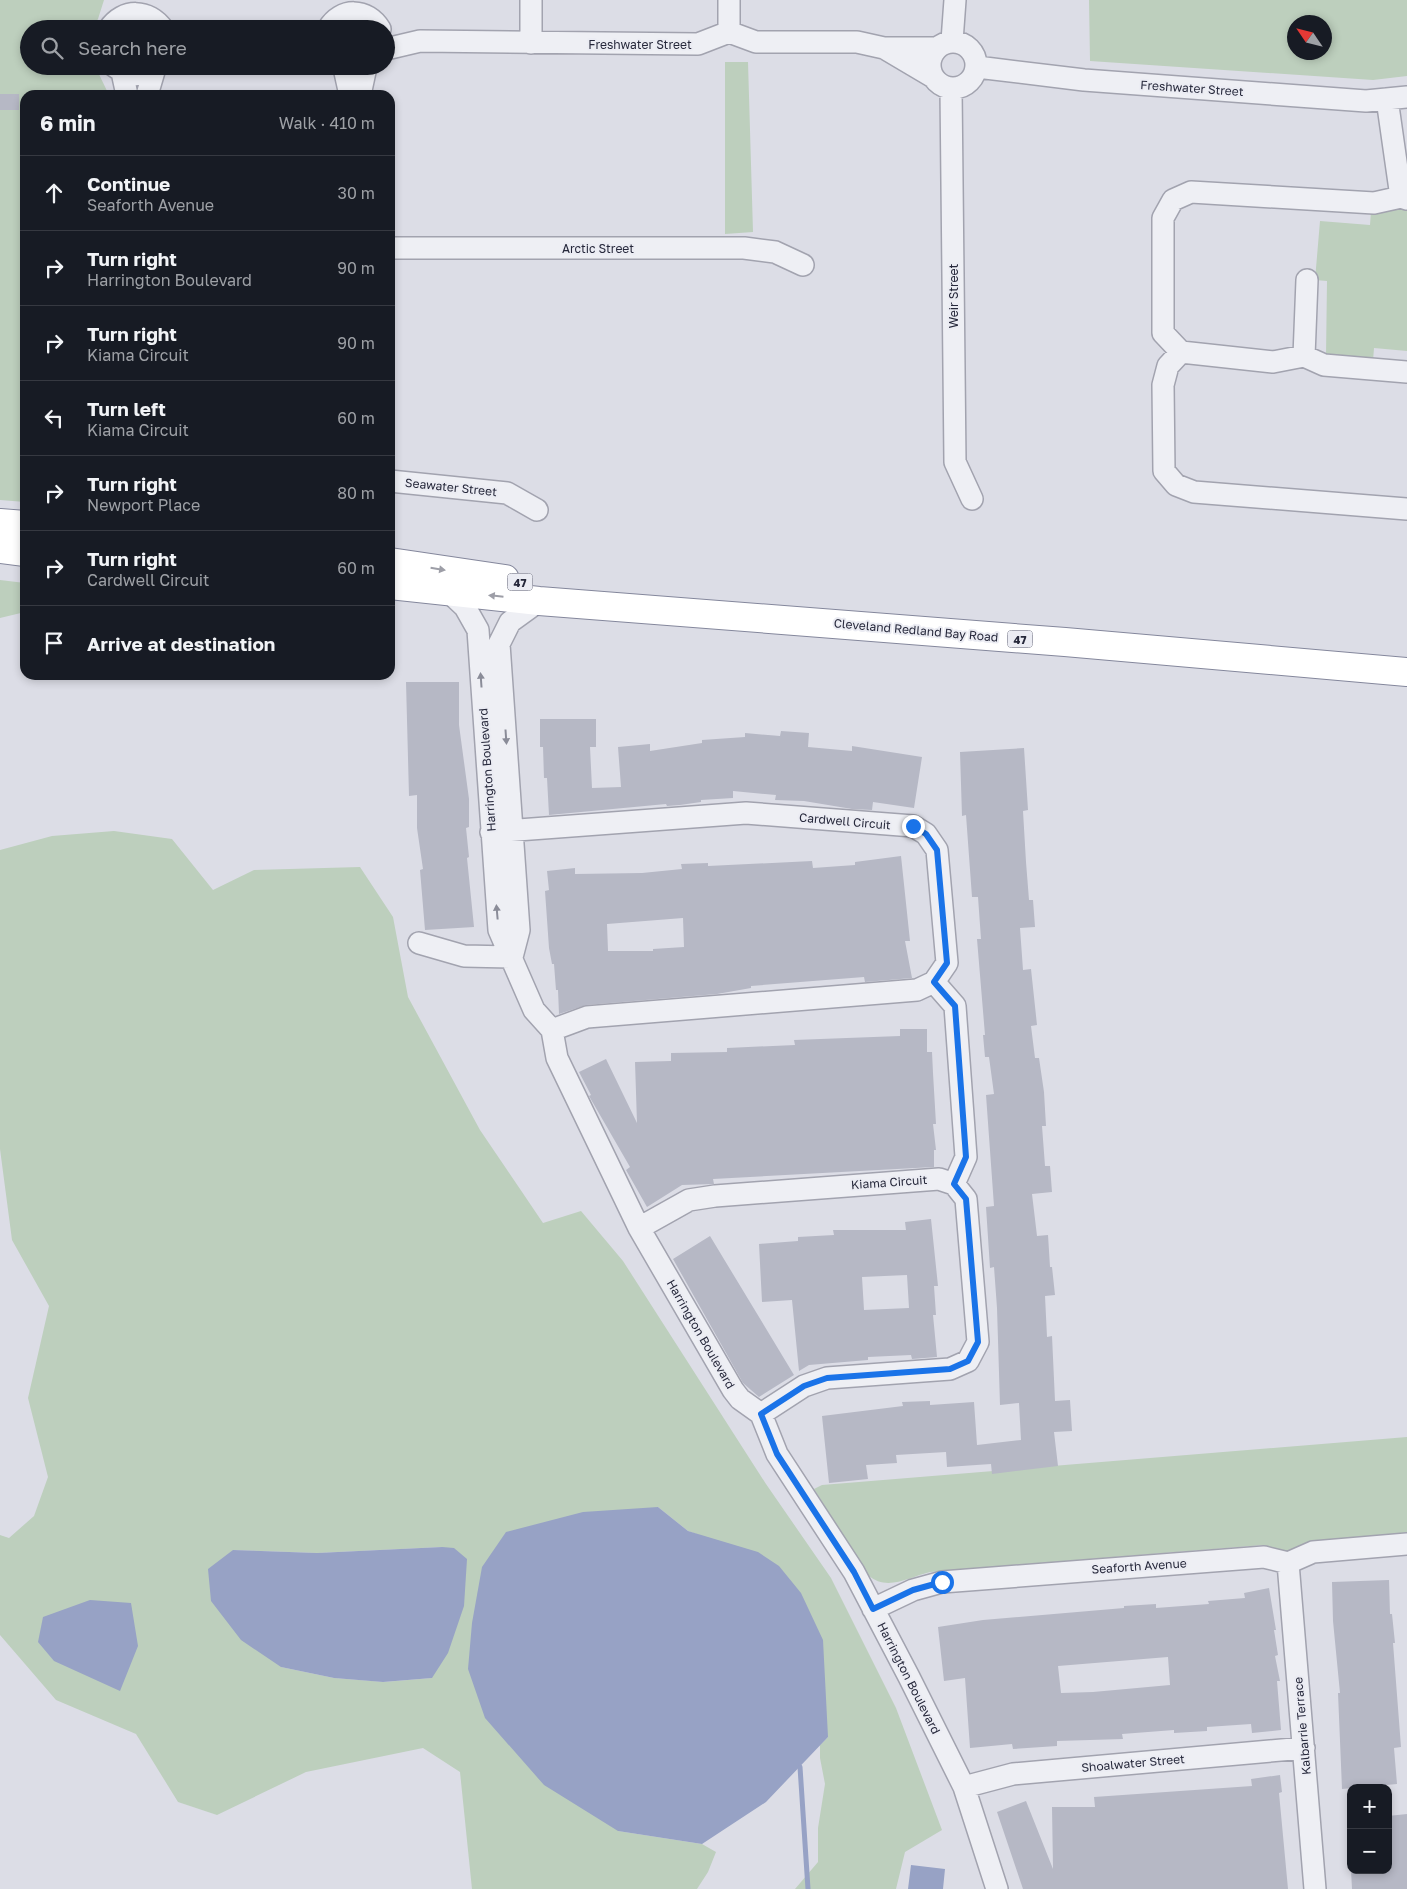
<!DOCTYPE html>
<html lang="en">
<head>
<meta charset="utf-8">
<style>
  :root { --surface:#171b24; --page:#20242c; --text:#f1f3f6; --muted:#9ea1a6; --line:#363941 }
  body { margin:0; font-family:"Golos Text",sans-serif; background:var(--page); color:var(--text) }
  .controls { position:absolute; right:15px; bottom:15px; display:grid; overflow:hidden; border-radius:10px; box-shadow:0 2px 8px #0003 }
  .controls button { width:45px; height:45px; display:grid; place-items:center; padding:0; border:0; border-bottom:1px solid var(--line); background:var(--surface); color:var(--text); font:25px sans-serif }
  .compass { position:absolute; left:1287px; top:15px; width:45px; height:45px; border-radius:50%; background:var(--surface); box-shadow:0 2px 8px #0003; rotate:305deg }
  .stop { position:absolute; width:15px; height:15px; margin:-11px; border:4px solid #1a73e8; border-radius:50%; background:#fff }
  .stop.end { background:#1a73e8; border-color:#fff; box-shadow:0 1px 5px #0008 }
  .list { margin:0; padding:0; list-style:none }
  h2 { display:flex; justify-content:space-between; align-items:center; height:65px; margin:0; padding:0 20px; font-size:21px }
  h2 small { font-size:16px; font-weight:400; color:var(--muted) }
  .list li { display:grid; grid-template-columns:32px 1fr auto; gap:15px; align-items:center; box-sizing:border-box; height:75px; padding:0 20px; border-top:1px solid var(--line) }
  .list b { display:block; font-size:19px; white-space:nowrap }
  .list p { margin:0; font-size:16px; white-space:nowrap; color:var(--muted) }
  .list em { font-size:16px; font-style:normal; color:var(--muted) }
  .icon { flex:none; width:28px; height:28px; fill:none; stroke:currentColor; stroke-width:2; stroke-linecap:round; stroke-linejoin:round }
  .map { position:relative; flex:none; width:1407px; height:1889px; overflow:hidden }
  .search { position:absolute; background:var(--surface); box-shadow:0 2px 8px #0003; left:20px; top:20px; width:375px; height:55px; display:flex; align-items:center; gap:12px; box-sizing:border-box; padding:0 18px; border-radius:28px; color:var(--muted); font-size:19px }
  .panel { position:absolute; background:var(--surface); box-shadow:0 2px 8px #0003; left:20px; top:90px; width:375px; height:590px; border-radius:15px }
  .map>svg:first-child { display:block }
</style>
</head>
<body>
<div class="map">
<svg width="1407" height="1889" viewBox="0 0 1407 1889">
  <rect width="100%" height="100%" fill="#dcdde6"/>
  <path fill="#bdcfbd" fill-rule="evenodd" d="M 0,0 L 104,0 L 98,19 L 92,29 L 29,29 L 29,66 L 95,66 L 109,95 L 25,95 L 25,502 L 0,500 Z
    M 1089,0 L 1407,0 L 1407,76 L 1373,80 L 1090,61 ZM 1294,22 L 1324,22 L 1324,52 L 1294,52 Z
    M 725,62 L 748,62 L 753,232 L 725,234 Z
    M 1395,206 L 1407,209 L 1407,351 L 1374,348 L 1373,361 L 1326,356 L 1327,281 L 1315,280 L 1320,221 L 1370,225 L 1371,212 Z
    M 0,580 L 25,583 L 25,612 L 0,618 Z
    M 114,831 L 172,839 L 213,890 L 254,870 L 360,867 L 393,917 L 408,997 L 480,1130 L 543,1223 L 581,1211 L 623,1261 L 766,1484 L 831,1578 L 896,1708 L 942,1830 L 905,1852 L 896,1889 L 795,1889 L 818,1862 L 818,1828 L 825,1784 L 820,1758 L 820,1745 L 828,1737 L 722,1543 L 688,1531 L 658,1507 L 618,1831 L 702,1844 L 716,1852 L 708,1872 L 697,1889 L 472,1889 L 460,1772 L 423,1748 L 306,1772 L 217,1815 L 178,1802 L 136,1734 L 56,1700 L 0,1635 L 0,1535 L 9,1538 L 34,1516 L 48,1477 L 28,1398 L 49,1306 L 12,1240 L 0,1149 L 0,850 L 52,836 ZM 442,1547 L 432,1678 L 384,1682 L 334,1678 L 281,1667 L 233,1550 L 317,1553 Z
    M 1407,1437 L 1407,1533 L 1312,1541 L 1294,1551 L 1283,1552 L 1263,1545 L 930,1572 C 909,1577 887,1592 868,1575 L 814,1489 L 822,1485 Z"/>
  <path fill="#97a2c5" d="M 658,1507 L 688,1531 L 758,1552 L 779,1566 L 801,1593 L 823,1640 L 828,1737 L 766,1802 L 702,1844 L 618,1831 L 544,1785 L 485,1718 L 468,1669 L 472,1623 L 482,1567 L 506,1532 L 583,1512 Z
    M 442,1547 L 454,1548 L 467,1559 L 464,1606 L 448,1653 L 432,1678 L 383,1682 L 334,1678 L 281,1667 L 241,1640 L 211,1601 L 208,1569 L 233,1550 L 317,1553 Z
    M 90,1600 L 131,1603 L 138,1646 L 120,1691 L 54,1661 L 38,1642 L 43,1617 Z
    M 911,1865 L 945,1869 L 943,1889 L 908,1889 Z"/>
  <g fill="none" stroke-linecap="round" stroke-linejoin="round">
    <path stroke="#97a2c5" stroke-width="5" d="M 800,1767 L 808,1889"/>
  </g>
  <path fill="#b6b8c5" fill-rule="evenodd" d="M 0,94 L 19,94 L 19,110 L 0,110 Z
    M 406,682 L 459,682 L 459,725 L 469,799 L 469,827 L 466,828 L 469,857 L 467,858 L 474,927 L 425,930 L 420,870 L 423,869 L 417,828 L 417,795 L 409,796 Z
    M 540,719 L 596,719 L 596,747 L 590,747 L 592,788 L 621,787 L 618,747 L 650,744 L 650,751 L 702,743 L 702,740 L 745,737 L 745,733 L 780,736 L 781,731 L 809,733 L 808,747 L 852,751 L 852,746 L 922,757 L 914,808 L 873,802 L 872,810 L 852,809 L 804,801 L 775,800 L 776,795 L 733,791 L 733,798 L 701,800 L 701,802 L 680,805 L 667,806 L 666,804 L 549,815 L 547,778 L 544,778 L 543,747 L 540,747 Z
    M 1024,748 L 1028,810 L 1023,811 L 1026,862 L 1029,900 L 1033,900 L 1035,927 L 1020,928 L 1023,970 L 1031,969 L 1037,1025 L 1031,1026 L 1035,1058 L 1039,1058 L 1044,1092 L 1046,1126 L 1042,1126 L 1045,1166 L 1050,1166 L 1052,1192 L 1032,1194 L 1037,1236 L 1048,1235 L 1050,1267 L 1052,1267 L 1055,1295 L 1045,1296 L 1047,1337 L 1052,1336 L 1055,1401 L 1070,1400 L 1072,1431 L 1054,1432 L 1058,1466 L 992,1474 L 991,1464 L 947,1467 L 946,1452 L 896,1455 L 897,1463 L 866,1465 L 868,1479 L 829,1483 L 822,1416 L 903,1406 L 902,1402 L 930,1401 L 930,1405 L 974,1402 L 977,1445 L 1021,1440 L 1019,1403 L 1000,1405 L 997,1308 L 994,1267 L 990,1268 L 986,1207 L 994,1206 L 986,1095 L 994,1094 L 989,1057 L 985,1057 L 983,1035 L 985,1035 L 977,939 L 981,939 L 978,897 L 972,897 L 966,815 L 962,816 L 960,752 Z
    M 901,856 L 910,941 L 905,941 L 912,978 L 865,982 L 864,977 L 751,986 L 751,988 L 717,994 L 586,1005 L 559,1014 L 558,990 L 556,990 L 554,964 L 552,964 L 549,948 L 545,891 L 549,890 L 547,871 L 575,868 L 575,874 L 642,873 L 682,869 L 681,864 L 708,863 L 708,866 L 812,861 L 813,868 L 855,865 L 855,862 ZM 683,918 L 684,947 L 653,949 L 653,951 L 608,951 L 607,924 Z
    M 900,1029 L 927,1029 L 927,1052 L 932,1052 L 933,1073 L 936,1124 L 933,1124 L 936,1150 L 934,1150 L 934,1167 L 713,1179 L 714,1184 L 682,1185 L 647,1207 L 626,1170 L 630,1167 L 589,1096 L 591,1095 L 579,1072 L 606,1059 L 637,1123 L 635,1062 L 671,1061 L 671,1053 L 727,1052 L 727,1048 L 795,1045 L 794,1040 L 900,1036 Z
    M 931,1219 L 938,1286 L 934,1286 L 936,1315 L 933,1315 L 937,1357 L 912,1359 L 911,1355 L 868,1357 L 868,1360 L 809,1365 L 799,1371 L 792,1300 L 762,1302 L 759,1244 L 798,1241 L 798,1237 L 834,1235 L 833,1230 L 906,1230 L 905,1222 ZM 907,1275 L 909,1308 L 864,1310 L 862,1277 Z
    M 710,1236 L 794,1375 L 759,1397 L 743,1383 L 673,1259 Z
    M 1389,1580 L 1390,1614 L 1392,1614 L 1395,1643 L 1393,1643 L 1401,1747 L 1394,1748 L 1397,1784 L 1342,1789 L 1338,1693 L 1340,1693 L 1333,1621 L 1332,1582 Z
    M 1269,1588 L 1276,1630 L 1274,1630 L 1278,1655 L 1275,1656 L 1280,1681 L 1277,1681 L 1281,1730 L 1252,1733 L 1251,1724 L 1207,1727 L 1207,1731 L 1174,1733 L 1174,1730 L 1122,1734 L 1123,1739 L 1057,1741 L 1057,1746 L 1013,1749 L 1012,1744 L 970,1748 L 965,1678 L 944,1681 L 938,1627 L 983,1620 L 1124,1608 L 1124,1606 L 1156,1604 L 1156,1608 L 1209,1604 L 1208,1601 L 1245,1598 L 1244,1593 ZM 1168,1657 L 1170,1685 L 1093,1692 L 1061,1693 L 1058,1666 Z
    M 1280,1775 L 1282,1792 L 1279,1793 L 1288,1889 L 1023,1889 L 997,1812 L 1026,1801 L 1053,1869 L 1052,1807 L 1095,1807 L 1094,1797 L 1252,1786 L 1251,1779 Z
    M 1407,1814 L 1407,1889 L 1352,1889 L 1351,1870 L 1388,1870 L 1388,1816 Z"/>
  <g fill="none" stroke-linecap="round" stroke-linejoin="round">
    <defs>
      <path id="minor" d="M 531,0 L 531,43
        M 729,0 L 729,32
        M 109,29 C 123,8 149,9 163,29
        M 328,29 C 341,7 367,8 380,29
        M 952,41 L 955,0
        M930 65a23 23 0 1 1 46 0a23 23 0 1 1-46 0Z
        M 884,48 L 933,77
        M 386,49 L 420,41 L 698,44 L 729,32 L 756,42 L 857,42 L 884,48 L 937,48
        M 114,66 C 128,77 143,78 157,66
        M 977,67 L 1084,80 L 1366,101 L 1407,97
        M 344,68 L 350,95
        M 122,72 L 127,95
        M 951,89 L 955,462 L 972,499
        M 147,95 L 155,68
        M 360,95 L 366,67
        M 1387,99 L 1401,197
        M 1407,199 L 1401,197 L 1374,203 L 1191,192 L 1173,200 L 1163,218 L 1163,333 L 1181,352 L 1273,362 L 1304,356 L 1324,365 L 1407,372
        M 390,248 L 744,248 L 775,252 L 803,265
        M 1181,352 L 1168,366 L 1163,385 L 1164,471 L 1176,485 L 1194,492 L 1407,509
        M 1304,356 L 1307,280
        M 390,481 L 507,493 L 537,510
        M 448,591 L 465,607 L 478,630 L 499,930 L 534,1010 L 552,1030 L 557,1058 L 639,1228 L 733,1390 L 740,1399 L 761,1414 L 777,1454 L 854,1572 L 909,1677 L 964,1787 L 997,1889
        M 491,832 L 746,813 L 913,826 L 926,834 L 937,850 L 947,963 L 934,982 L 917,990 L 587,1017 L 552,1030
        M 419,943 L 464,956 L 512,957
        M 512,957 L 519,930 L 499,644 L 510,622 L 539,601
        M 934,982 L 955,1006 L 966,1157 L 954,1184
        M 639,1228 L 689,1200 L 715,1196 L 939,1179 L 954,1184 L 966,1199 L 978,1342 L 968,1361 L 950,1369 L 827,1378 L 804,1386 L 761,1414
        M 1288,1563 L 1315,1889
        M 873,1609 L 913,1590 L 942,1582 L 1264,1557 L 1288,1563 L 1313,1552 L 1407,1544
        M 964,1787 L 1013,1774 L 1304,1748"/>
      <path id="trunk" d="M 0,523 L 25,525
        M 0,549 L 25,552
        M 390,562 L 505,579
        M 390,585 L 539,601 L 1065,642 L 1407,672"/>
    </defs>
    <use href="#minor" stroke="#a2a3af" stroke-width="24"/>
    <use href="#trunk" stroke="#84879c" stroke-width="30"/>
    <use href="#minor" stroke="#eeeff4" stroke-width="21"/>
    <use href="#trunk" stroke="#fff" stroke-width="28"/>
  </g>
  <defs><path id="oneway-solid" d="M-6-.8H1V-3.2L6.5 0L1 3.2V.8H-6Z" transform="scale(1.25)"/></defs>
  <g fill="#9d9ea7">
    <use href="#oneway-solid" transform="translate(438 569) rotate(9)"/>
    <use href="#oneway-solid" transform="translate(496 596) rotate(-174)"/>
  </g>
  <g fill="#8a8c98">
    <use href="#oneway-solid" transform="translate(481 680) rotate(-94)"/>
    <use href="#oneway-solid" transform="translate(506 737) rotate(86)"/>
    <use href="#oneway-solid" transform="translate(497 912) rotate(-95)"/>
  </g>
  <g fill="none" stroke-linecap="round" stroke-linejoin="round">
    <path stroke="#1a73e8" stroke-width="6" d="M 913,826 L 926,834 L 937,850 L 947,963 L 934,982 L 955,1006 L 966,1157 L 954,1184 L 966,1199 L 978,1342 L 968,1361 L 950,1369 L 827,1378 L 804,1386 L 761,1414 L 777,1454 L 854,1572 L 873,1609 L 913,1590 L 942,1582"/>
  </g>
  <g text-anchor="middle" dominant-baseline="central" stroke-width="4" stroke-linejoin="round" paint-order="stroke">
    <g fill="#ebecf3" stroke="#616372" stroke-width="1">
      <rect x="507.5" y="573.5" width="25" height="17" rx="4"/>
      <rect x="1007.5" y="630.5" width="25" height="17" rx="4"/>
    </g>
    <g font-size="11" font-weight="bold" fill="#26283b">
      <text x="520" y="582">47</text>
      <text x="1020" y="639">47</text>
    </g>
    <g font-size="12" fill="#26283b" stroke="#ebecf3">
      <text x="640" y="44">Freshwater Street</text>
      <text transform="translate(1192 88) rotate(4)">Freshwater Street</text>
      <text x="598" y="248">Arctic Street</text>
      <text transform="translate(953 296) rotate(-90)">Weir Street</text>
      <text transform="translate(451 487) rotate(6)">Seawater Street</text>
      <text transform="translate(916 630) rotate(5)">Cleveland Redland Bay Road</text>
      <text transform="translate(487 770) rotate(-94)">Harrington Boulevard</text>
      <text transform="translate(845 821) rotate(5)">Cardwell Circuit</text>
      <text transform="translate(889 1182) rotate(-4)">Kiama Circuit</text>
      <text transform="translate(701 1334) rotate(60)">Harrington Boulevard</text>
      <text transform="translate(1139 1566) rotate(-4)">Seaforth Avenue</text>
      <text transform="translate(909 1678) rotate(63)">Harrington Boulevard</text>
      <text transform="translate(1302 1726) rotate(-95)">Kalbarrie Terrace</text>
      <text transform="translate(1133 1763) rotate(-5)">Shoalwater Street</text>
    </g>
  </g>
</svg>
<div class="controls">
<button>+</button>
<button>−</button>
</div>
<svg class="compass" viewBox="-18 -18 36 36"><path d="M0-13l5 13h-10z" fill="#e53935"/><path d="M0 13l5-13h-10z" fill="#9ea1a6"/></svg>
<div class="stop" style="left:942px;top:1582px"></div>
<div class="stop end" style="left:913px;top:826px"></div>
<div class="search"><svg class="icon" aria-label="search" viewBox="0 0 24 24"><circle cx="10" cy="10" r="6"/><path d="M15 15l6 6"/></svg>Search here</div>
<section class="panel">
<h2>6 min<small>Walk · 410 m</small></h2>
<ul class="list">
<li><svg class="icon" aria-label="ahead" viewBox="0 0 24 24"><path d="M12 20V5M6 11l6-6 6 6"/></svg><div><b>Continue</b><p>Seaforth Avenue</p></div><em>30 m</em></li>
<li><svg class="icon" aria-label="right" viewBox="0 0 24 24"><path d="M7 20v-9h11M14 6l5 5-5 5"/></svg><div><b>Turn right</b><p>Harrington Boulevard</p></div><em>90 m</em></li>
<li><svg class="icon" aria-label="right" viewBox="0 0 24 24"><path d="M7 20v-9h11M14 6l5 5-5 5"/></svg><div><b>Turn right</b><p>Kiama Circuit</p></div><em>90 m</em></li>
<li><svg class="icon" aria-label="left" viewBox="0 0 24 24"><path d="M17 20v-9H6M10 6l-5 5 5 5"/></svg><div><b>Turn left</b><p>Kiama Circuit</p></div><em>60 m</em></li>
<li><svg class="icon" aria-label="right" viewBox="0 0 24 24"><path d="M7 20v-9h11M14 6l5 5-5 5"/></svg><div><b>Turn right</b><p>Newport Place</p></div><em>80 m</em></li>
<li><svg class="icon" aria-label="right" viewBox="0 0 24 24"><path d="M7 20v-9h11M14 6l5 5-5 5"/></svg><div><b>Turn right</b><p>Cardwell Circuit</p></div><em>60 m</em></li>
<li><svg class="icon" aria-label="arrive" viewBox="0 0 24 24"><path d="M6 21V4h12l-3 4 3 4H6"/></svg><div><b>Arrive at destination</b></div></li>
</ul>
</section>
</div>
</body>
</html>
